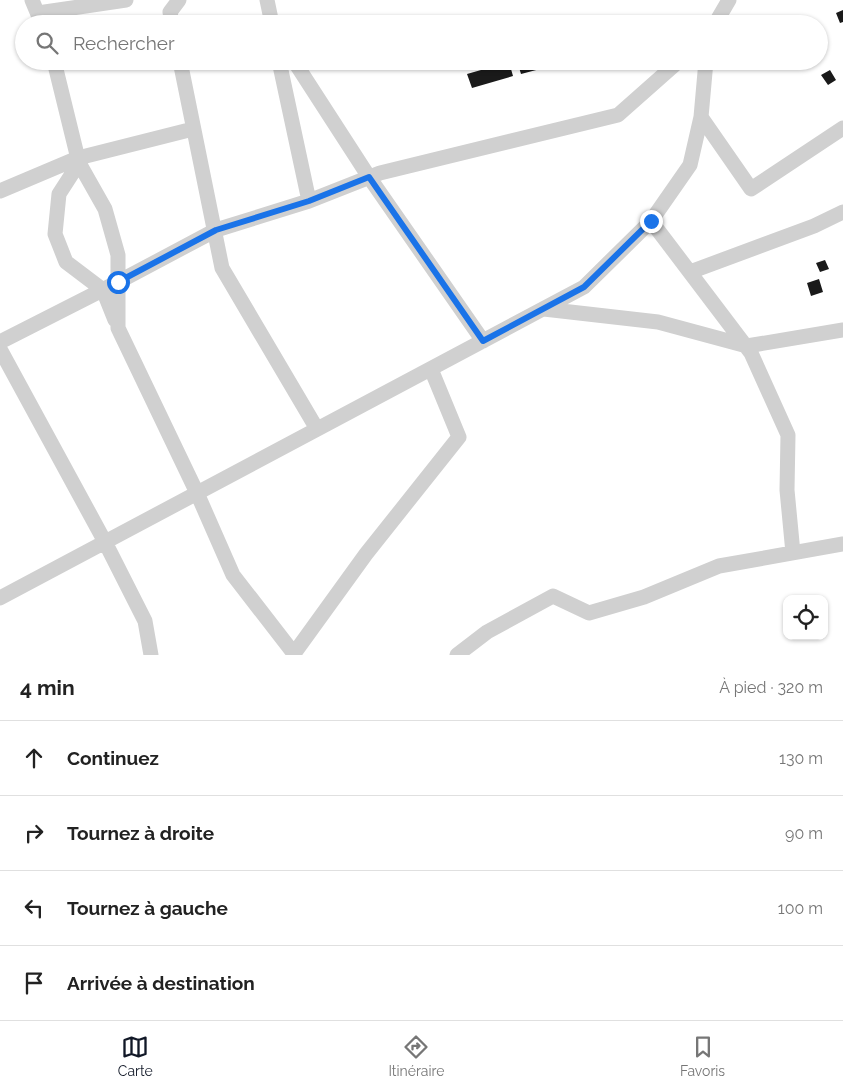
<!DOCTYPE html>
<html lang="fr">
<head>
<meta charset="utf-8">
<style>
  :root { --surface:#fff; --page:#f2f2f2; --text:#222; --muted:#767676; --line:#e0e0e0; --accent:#111827 }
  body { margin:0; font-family:Raleway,sans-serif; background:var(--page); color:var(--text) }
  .controls { position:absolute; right:15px; bottom:15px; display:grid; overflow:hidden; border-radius:10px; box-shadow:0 1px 4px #0004 }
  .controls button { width:45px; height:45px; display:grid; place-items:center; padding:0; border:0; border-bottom:1px solid var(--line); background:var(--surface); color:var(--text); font:25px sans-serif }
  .stop { position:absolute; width:15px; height:15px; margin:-11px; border:4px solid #1a73e8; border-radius:50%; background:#fff }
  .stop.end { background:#1a73e8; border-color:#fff; box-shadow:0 1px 5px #0008 }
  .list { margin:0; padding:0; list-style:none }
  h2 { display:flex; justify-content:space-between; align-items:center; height:65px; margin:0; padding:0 20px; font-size:21px }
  h2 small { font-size:16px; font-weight:400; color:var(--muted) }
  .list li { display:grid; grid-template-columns:32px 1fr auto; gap:15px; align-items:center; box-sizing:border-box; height:75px; padding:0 20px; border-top:1px solid var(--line) }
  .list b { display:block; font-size:19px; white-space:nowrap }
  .list em { font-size:16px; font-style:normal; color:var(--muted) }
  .icon { flex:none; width:28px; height:28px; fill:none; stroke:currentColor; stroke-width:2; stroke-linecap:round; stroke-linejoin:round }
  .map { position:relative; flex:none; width:843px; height:655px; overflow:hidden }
  .search { position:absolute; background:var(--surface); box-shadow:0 1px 4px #0004; left:15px; right:15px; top:15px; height:55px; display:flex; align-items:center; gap:12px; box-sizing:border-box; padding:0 18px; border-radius:28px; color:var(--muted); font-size:19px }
  .sheet { height:365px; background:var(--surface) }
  nav { display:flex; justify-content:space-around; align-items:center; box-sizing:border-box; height:70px; border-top:1px solid var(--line); background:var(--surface); font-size:14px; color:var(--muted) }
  nav a { display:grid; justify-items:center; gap:2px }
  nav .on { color:var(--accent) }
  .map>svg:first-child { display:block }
</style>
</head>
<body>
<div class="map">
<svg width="843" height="655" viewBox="0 0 843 655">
  <rect width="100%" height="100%" fill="#fff"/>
  <path fill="#1a1a1a" d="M 843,10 L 843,22 L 840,23 L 836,13 Z
    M 517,61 L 558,61 L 559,64 L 521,74 Z
    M 509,62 L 513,76 L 472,88 L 467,74 Z
    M 830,70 L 836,80 L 828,85 L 821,75 Z
    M 825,260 L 829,269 L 820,272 L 816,263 Z
    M 819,279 L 823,292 L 811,296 L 807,283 Z"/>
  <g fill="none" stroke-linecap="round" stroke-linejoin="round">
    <path stroke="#d0d0d0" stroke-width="15" d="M 32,0 L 42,24
      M 267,0 L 272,24
      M 38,13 L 126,0
      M 172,24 L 170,12 L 179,0
      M 715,24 L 729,0
      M 54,61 L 79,163 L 105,209 L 118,255 L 118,328 L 197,493 L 233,575 L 295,655
      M 180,61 L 222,268 L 317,429
      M 279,61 L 309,201
      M 294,61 L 369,177 L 483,341
      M 701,117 L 751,189 L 843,128
      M 79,163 L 59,194 L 55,234 L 66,262 L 103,290 L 115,320
      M 0,191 L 78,158 L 193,129
      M 651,221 L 751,353 L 788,435 L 787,490 L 793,553
      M 690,272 L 814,226 L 843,212
      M 544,309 L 658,322 L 747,346 L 843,330
      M 0,342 L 118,282 L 216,230 L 309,201 L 380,173 L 618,115 L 679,61
      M 0,349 L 105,542 L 145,621 L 151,655
      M 0,598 L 584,287 L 651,221 L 690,165 L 701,117 L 706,61
      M 293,655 L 366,554 L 459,437 L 431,369
      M 457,655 L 487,632 L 553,596 L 589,613 L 644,597 L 719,566 L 843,544"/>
  </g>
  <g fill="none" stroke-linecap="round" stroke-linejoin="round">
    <path stroke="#1a73e8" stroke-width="6" d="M 118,282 L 216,230 L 309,201 L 369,177 L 483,341 L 584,287 L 651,221"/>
  </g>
</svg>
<div class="controls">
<button><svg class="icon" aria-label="locate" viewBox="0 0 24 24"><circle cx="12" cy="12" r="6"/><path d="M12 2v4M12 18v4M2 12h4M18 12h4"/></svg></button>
</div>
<div class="stop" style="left:118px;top:282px"></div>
<div class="stop end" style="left:651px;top:221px"></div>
<div class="search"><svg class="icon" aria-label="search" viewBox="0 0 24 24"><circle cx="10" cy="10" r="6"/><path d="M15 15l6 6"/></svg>Rechercher</div>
</div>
<section class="sheet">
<h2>4 min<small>À pied · 320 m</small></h2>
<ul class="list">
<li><svg class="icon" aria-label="ahead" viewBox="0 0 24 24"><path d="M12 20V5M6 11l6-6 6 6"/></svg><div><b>Continuez</b></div><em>130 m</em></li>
<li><svg class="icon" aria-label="right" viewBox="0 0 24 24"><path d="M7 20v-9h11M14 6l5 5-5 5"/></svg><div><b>Tournez à droite</b></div><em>90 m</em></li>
<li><svg class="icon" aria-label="left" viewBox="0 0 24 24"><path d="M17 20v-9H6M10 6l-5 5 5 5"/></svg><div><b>Tournez à gauche</b></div><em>100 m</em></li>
<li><svg class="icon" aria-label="arrive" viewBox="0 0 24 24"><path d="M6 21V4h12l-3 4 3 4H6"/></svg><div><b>Arrivée à destination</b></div></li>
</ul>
</section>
<nav>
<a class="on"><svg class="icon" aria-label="map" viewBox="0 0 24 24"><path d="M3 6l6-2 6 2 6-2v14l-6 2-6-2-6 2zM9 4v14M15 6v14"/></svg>Carte</a>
<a><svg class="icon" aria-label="directions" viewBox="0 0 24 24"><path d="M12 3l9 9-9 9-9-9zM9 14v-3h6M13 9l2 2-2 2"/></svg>Itinéraire</a>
<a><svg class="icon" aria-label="saved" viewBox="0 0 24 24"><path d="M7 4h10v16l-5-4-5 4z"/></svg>Favoris</a>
</nav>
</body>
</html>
